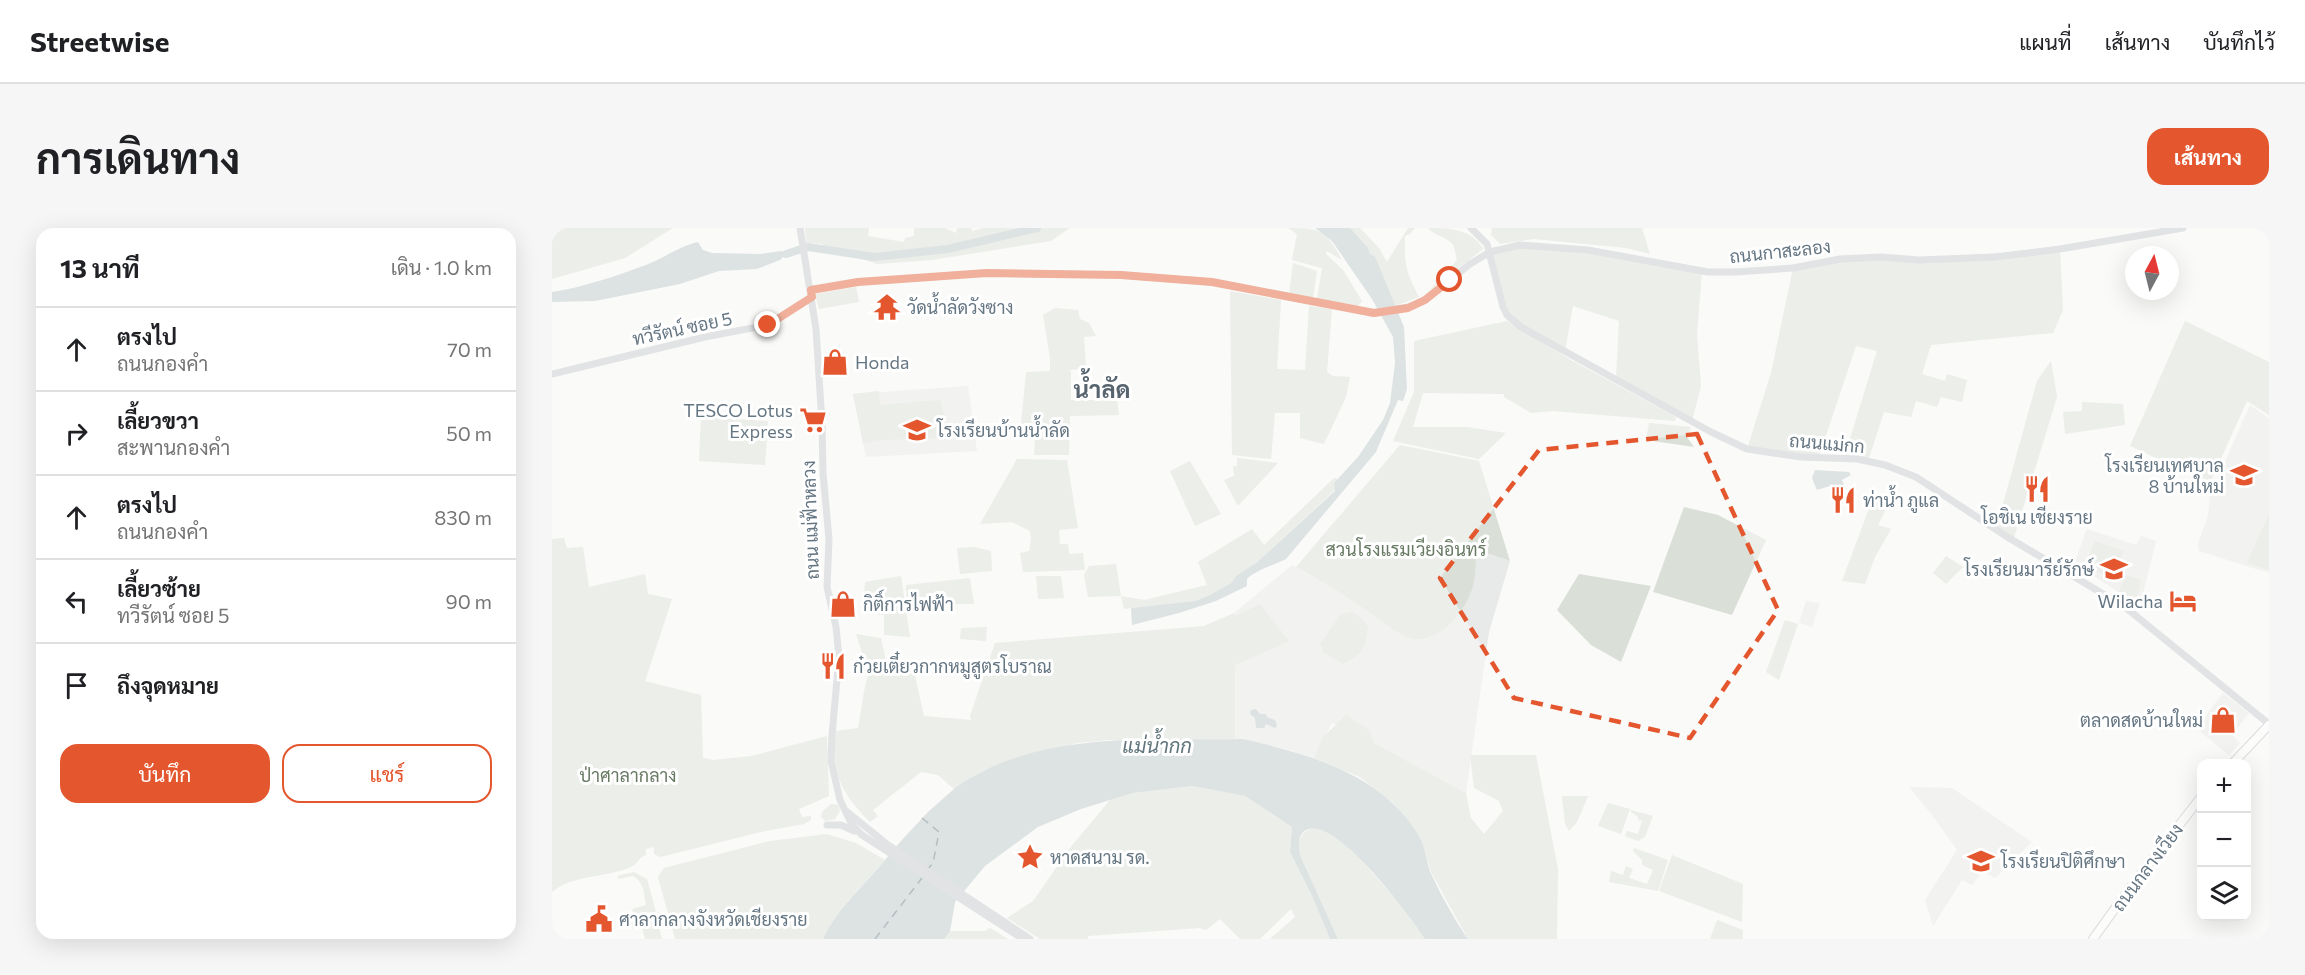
<!DOCTYPE html>
<html lang="th">
<head>
<meta charset="utf-8">
<style>
  :root { --surface:#fff; --page:#f6f6f6; --text:#202124; --muted:#757577; --line:#e0e0e0; --accent:#e4572e }
  body { margin:0; font-family:Commissioner,Sarabun,sans-serif; background:var(--page); color:var(--text) }
  .controls { position:absolute; right:18px; bottom:18px; display:grid; overflow:hidden; border-radius:12px; box-shadow:0 6px 24px #0002 }
  .controls button { width:54px; height:54px; display:grid; place-items:center; padding:0; border:0; border-bottom:2px solid var(--line); background:var(--surface); color:var(--text); font:30px sans-serif }
  .compass { position:absolute; left:1573px; top:18px; width:54px; height:54px; border-radius:50%; background:var(--surface); box-shadow:0 6px 24px #0002; rotate:7deg }
  .stop { position:absolute; width:18px; height:18px; margin:-14px; border:4px solid #e4572e; border-radius:50%; background:#fff }
  .stop.end { background:#e4572e; border-color:#fff; box-shadow:0 2px 6px #0008 }
  .list { margin:0; padding:0; list-style:none }
  h2 { display:flex; justify-content:space-between; align-items:center; height:78px; margin:0; padding:0 24px; font-size:26px }
  h2 small { font-size:20px; font-weight:400; color:var(--muted) }
  .list li { display:grid; grid-template-columns:39px 1fr auto; gap:18px; align-items:center; box-sizing:border-box; height:84px; padding:0 24px; border-top:2px solid var(--line) }
  .list b { display:block; font-size:22px; white-space:nowrap }
  .list p { margin:0; font-size:20px; white-space:nowrap; color:var(--muted) }
  .list em { font-size:20px; font-style:normal; color:var(--muted) }
  .actions { display:flex; gap:12px; padding:18px 24px }
  .actions a { flex:1; padding:14px 0; border:2px solid var(--accent); border-radius:18px; text-align:center; font-size:21px; color:var(--accent) }
  .actions .main { background:var(--accent); color:#fff }
  .icon { flex:none; width:33px; height:33px; fill:none; stroke:currentColor; stroke-width:2; stroke-linecap:round; stroke-linejoin:round }
  .map { position:relative; flex:none; width:1717px; height:711px; overflow:hidden; border-radius:18px }
  header { display:flex; align-items:center; gap:36px; box-sizing:border-box; height:84px; padding:0 30px; background:var(--surface); border-bottom:2px solid var(--line) }
  header strong { font-size:28px }
  nav { display:flex; gap:33px; margin-inline-start:auto; font-size:21px }
  .intro { display:flex; align-items:center; justify-content:space-between; box-sizing:border-box; height:144px; padding:0 36px }
  h1 { margin:0; font-size:42px }
  .button { padding:15px 27px; border-radius:18px; background:var(--accent); color:#fff; font-size:21px; font-weight:700 }
  main { display:flex; gap:36px; padding:0 36px }
  aside { flex:1; background:var(--surface); border-radius:18px; box-shadow:0 6px 24px #0002 }
  .map>svg:first-child { display:block }
</style>
</head>
<body>
<header>
<strong>Streetwise</strong>
<nav><a>แผนที่</a><a>เส้นทาง</a><a>บันทึกไว้</a></nav>
</header>
<div class="intro"><h1>การเดินทาง</h1><a class="button">เส้นทาง</a></div>
<main>
<aside>
<h2>13 นาที<small>เดิน · 1.0 km</small></h2>
<ul class="list">
<li><svg class="icon" aria-label="ahead" viewBox="0 0 24 24"><path d="M12 20V5M6 11l6-6 6 6"/></svg><div><b>ตรงไป</b><p>ถนนกองคำ</p></div><em>70 m</em></li>
<li><svg class="icon" aria-label="right" viewBox="0 0 24 24"><path d="M7 20v-9h11M14 6l5 5-5 5"/></svg><div><b>เลี้ยวขวา</b><p>สะพานกองคำ</p></div><em>50 m</em></li>
<li><svg class="icon" aria-label="ahead" viewBox="0 0 24 24"><path d="M12 20V5M6 11l6-6 6 6"/></svg><div><b>ตรงไป</b><p>ถนนกองคำ</p></div><em>830 m</em></li>
<li><svg class="icon" aria-label="left" viewBox="0 0 24 24"><path d="M17 20v-9H6M10 6l-5 5 5 5"/></svg><div><b>เลี้ยวซ้าย</b><p>ทวีรัตน์ ซอย 5</p></div><em>90 m</em></li>
<li><svg class="icon" aria-label="arrive" viewBox="0 0 24 24"><path d="M6 21V4h12l-3 4 3 4H6"/></svg><div><b>ถึงจุดหมาย</b></div></li>
</ul>
<div class="actions"><a class="main">บันทึก</a><a>แชร์</a></div>
</aside>
<div class="map">
<svg width="1717" height="711" viewBox="0 0 1717 711">
  <rect width="100%" height="100%" fill="#fafaf8"/>
  <path fill="#e8e9e9" d="M 416,158 L 425,223 L 314,229 L 301,166 Z
    M 1698,177 L 1717,190 L 1717,345 L 1647,323 L 1646,315 L 1656,288 L 1658,267 Z
    M 1535,301 L 1584,317 L 1589,308 L 1604,313 L 1588,378 L 1540,347 L 1521,339 Z
    M 924,322 L 958,333 L 937,404 L 914,565 L 822,515 L 780,495 L 762,530 L 734,521 L 683,511 L 682,385 L 740,337 L 792,366 Z
    M 1254,373 L 1268,375 L 1260,399 L 1247,395 Z
    M 1671,465 L 1697,485 L 1680,507 L 1688,515 L 1677,527 L 1644,500 Z
    M 1357,559 L 1400,560 L 1480,614 L 1443,650 L 1430,644 L 1420,657 L 1410,652 L 1381,698 L 1373,672 L 1405,622 L 1380,587 Z"/>
  <path fill="#dadfd7" d="M 0,0 L 121,0 L 73,30 L 0,51 Z
    M 253,0 L 317,0 L 316,8 L 352,14 L 353,10 L 362,8 L 362,0 L 393,0 L 404,5 L 405,0 L 419,0 L 420,3 L 431,0 L 518,0 L 499,13 L 380,32 L 325,36 L 298,27 L 269,24 L 271,16 L 254,15 Z
    M 736,0 C 769,0 774,2 790,32 L 775,23 L 774,26 L 791,42 L 810,73 L 806,78 L 765,71 L 770,40 L 740,32 L 745,6 Z
    M 798,0 L 808,0 L 827,20 L 835,34 L 856,0 L 863,0 L 858,6 L 853,8 C 852,36 854,44 867,69 L 843,78 L 823,28 L 818,26 Z
    M 876,0 C 897,0 920,1 931,21 L 876,64 L 905,32 C 904,28 903,21 901,17 C 895,8 882,8 876,0 Z
    M 940,0 L 1090,0 L 1098,26 L 1074,20 L 982,11 L 948,16 L 939,7 Z
    M 981,17 L 1150,43 L 1145,106 L 1149,158 L 1140,193 L 1064,151 L 1067,93 L 1021,78 L 1013,123 L 967,97 L 950,77 L 938,24 Z
    M 1508,21 L 1511,82 L 1501,105 L 1379,117 L 1370,146 L 1393,153 L 1395,146 L 1415,152 L 1410,174 L 1389,169 L 1385,179 L 1364,173 L 1359,189 L 1332,184 L 1316,233 L 1292,230 L 1325,123 L 1304,118 L 1267,228 L 1195,221 L 1219,145 L 1241,40 L 1288,31 L 1362,31 Z
    M 741,35 L 765,43 L 761,70 L 737,66 Z
    M 304,59 L 307,74 L 267,81 L 263,66 Z
    M 678,63 L 729,72 L 725,141 L 753,142 L 757,78 L 780,81 L 775,144 L 781,148 L 798,149 L 794,169 L 772,216 L 748,210 L 748,185 L 723,185 L 719,231 L 680,227 Z
    M 503,80 L 526,82 L 528,91 L 537,95 L 544,108 L 532,109 L 534,141 L 516,142 L 519,143 L 519,172 L 565,172 L 567,187 L 518,188 L 517,227 L 482,227 L 483,208 L 468,207 L 474,144 L 498,143 L 498,130 L 491,87 Z
    M 955,93 L 1019,132 L 1124,189 L 1123,193 L 1001,183 L 979,185 L 952,169 L 952,166 L 871,165 L 861,199 L 915,199 L 954,205 L 927,231 L 841,213 L 862,164 L 862,113 Z
    M 1633,93 L 1717,134 L 1717,187 L 1695,173 L 1658,255 L 1578,218 Z
    M 1499,133 L 1505,169 L 1461,313 L 1444,301 L 1485,153 Z
    M 327,163 L 328,177 L 388,172 L 392,188 L 386,189 L 387,197 L 394,198 L 394,207 L 389,210 L 329,212 L 311,215 L 301,166 Z
    M 1530,174 L 1571,176 L 1573,197 L 1513,206 L 1511,184 L 1530,183 Z
    M 149,189 L 216,193 L 213,237 L 147,233 Z
    M 1097,195 L 1139,199 L 1135,209 L 1142,219 L 1094,212 Z
    M 848,217 L 927,233 L 958,333 L 925,322 C 923,333 924,344 922,354 C 916,381 888,417 858,410 C 846,407 806,375 792,367 C 777,357 760,348 744,339 Z
    M 685,230 L 726,235 L 686,278 L 672,252 L 682,248 L 681,238 L 685,238 Z
    M 465,231 L 515,232 L 526,300 L 507,302 L 508,316 L 516,316 L 517,326 L 531,325 L 533,342 L 471,344 L 468,325 L 477,323 L 479,311 L 478,303 L 460,294 L 428,296 Z
    M 638,233 L 669,286 L 643,298 L 618,243 Z
    M 782,250 L 786,251 L 782,255 L 783,262 L 704,335 L 685,347 L 679,355 L 658,367 L 643,373 L 572,381 L 569,368 L 536,369 L 532,347 L 537,338 L 564,336 L 569,368 L 592,372 L 655,357 L 646,334 L 700,301 L 712,317 Z
    M 1321,270 L 1337,275 L 1326,297 L 1339,301 L 1323,329 L 1313,356 L 1290,353 Z
    M 1132,279 L 1166,287 L 1214,312 L 1180,387 L 1101,364 Z
    M 1717,286 L 1717,342 L 1695,335 Z
    M 12,310 L 15,320 L 31,319 L 37,359 L 93,346 L 96,366 L 120,371 L 93,453 L 149,467 L 151,530 L 161,532 L 200,528 L 275,508 L 277,568 L 247,581 L 250,589 L 259,588 L 259,592 L 252,596 L 209,604 L 108,629 L 102,626 L 102,619 L 94,621 L 94,627 C 86,629 86,636 79,639 C 54,650 22,646 0,664 L 0,311 Z
    M 1543,313 L 1571,323 L 1561,350 L 1533,339 Z
    M 422,319 L 439,323 L 440,343 L 408,346 L 405,320 Z
    M 1394,328 L 1411,339 L 1394,356 L 1381,345 Z
    M 1027,346 L 1099,358 L 1069,434 L 1039,417 L 1005,382 Z
    M 1574,347 L 1589,352 L 1584,375 L 1567,364 Z
    M 349,348 L 358,409 L 332,407 L 332,387 L 311,384 L 313,354 Z
    M 484,348 L 509,348 L 512,370 L 486,371 Z
    M 418,350 L 422,376 L 355,376 L 354,357 Z
    M 708,376 L 737,413 L 683,437 L 683,511 L 556,512 L 525,515 L 431,543 L 402,561 L 386,547 L 369,544 L 321,582 L 326,588 L 318,594 C 289,565 278,544 284,503 L 306,500 C 309,487 312,455 317,446 L 304,406 L 329,410 L 336,442 L 361,439 L 372,488 L 419,492 L 418,488 L 443,415 L 652,398 L 682,385 L 683,388 Z
    M 801,384 L 810,391 L 816,399 C 813,421 810,426 791,436 L 771,424 L 768,416 L 789,386 Z
    M 1233,392 L 1246,396 L 1227,452 L 1214,444 Z
    M 435,399 L 434,413 L 408,411 L 409,400 Z
    M 794,487 L 817,502 L 822,515 L 914,565 L 919,590 L 932,606 L 951,583 L 947,573 L 922,560 L 918,527 L 984,527 L 1006,641 L 1005,711 L 916,711 L 879,644 L 868,609 L 842,576 L 808,549 L 762,530 L 771,509 Z
    M 642,558 L 693,568 L 740,599 L 738,624 L 760,668 L 778,711 L 718,711 L 743,689 L 739,681 L 708,711 L 688,711 L 668,691 L 654,702 L 647,700 L 536,708 L 536,711 L 488,711 L 455,690 L 481,673 L 518,620 L 558,572 L 581,565 Z
    M 1010,568 L 1036,568 L 1025,594 L 1017,603 L 1013,596 Z
    M 1056,575 L 1078,581 L 1069,606 L 1046,598 Z
    M 279,576 L 286,577 L 288,583 L 283,591 L 273,593 L 269,589 L 270,584 Z
    M 1079,582 L 1101,588 L 1093,609 L 1086,613 L 1073,608 L 1075,603 L 1086,606 L 1090,593 L 1086,592 L 1086,589 L 1079,584 Z
    M 764,599 L 786,609 L 803,625 L 848,676 L 873,711 L 786,711 L 748,627 C 745,612 749,602 764,599 Z
    M 275,606 L 304,615 L 333,632 C 312,657 285,680 271,711 L 123,711 L 106,649 L 112,640 L 218,613 Z
    M 1082,620 L 1116,632 L 1106,663 L 1057,654 L 1059,643 L 1071,647 L 1074,638 L 1081,641 L 1077,650 L 1095,656 L 1101,642 L 1090,637 L 1090,632 L 1081,623 Z
    M 1120,627 L 1191,656 L 1190,694 L 1107,663 Z
    M 82,644 L 95,651 L 104,684 C 97,686 91,682 84,689 L 86,698 L 81,701 L 77,689 L 82,687 L 80,681 L 94,677 C 92,665 92,654 81,648 L 67,651 L 65,648 Z
    M 416,658 L 403,674 L 398,703 L 433,703 L 438,700 L 456,711 L 362,711 Z
    M 105,691 L 110,711 L 93,711 L 89,695 Z
    M 1165,692 L 1191,702 L 1191,711 L 1158,711 Z"/>
  <path fill="#bbc7cb" d="M 763,0 L 798,0 L 816,20 L 818,26 L 823,28 L 852,99 L 855,161 L 851,173 L 846,172 L 824,224 L 734,331 C 722,337 704,342 695,351 L 695,358 L 664,373 L 627,385 L 580,397 L 579,380 L 643,373 L 658,367 L 679,355 L 685,347 L 704,335 L 783,263 L 782,255 L 806,229 L 831,192 L 838,175 L 843,135 L 841,109 L 820,71 L 780,13 Z
    M 146,14 L 151,22 L 160,25 L 208,26 L 229,23 L 234,26 L 228,32 L 205,41 L 167,43 L 128,56 L 43,73 L 0,74 L 0,64 C 30,60 66,47 94,37 C 112,30 128,18 146,14 Z
    M 1263,242 L 1297,244 L 1299,247 L 1290,252 L 1293,259 L 1280,265 L 1278,258 L 1265,262 L 1260,250 Z
    M 704,481 L 708,486 L 714,486 L 715,489 L 723,492 L 725,498 L 723,500 L 714,496 L 712,500 L 704,500 L 703,490 L 698,486 L 699,482 Z
    M 691,511 C 757,526 830,546 867,608 C 873,618 874,632 878,643 C 886,662 904,694 916,711 L 873,711 C 859,689 782,585 754,602 C 745,607 747,619 748,627 L 786,711 L 778,711 L 760,668 L 738,624 L 740,599 L 693,568 L 641,558 L 581,565 L 529,581 L 486,599 L 433,638 L 403,674 L 398,703 L 392,711 L 271,711 C 285,680 312,658 333,632 C 354,607 376,580 403,560 C 487,501 593,513 691,511 Z"/>
  <path fill="#fafaf8" d="M 400,559 L 402,561 L 377,583 L 345,617 L 343,615 L 375,581 Z"/>
  <g fill="none" stroke-linecap="round" stroke-linejoin="round">
    <path stroke="#bbc7cb" stroke-width="8" d="M 234,26 L 256,19 L 322,29 L 396,21 L 485,0"/>
    <path stroke="#60757c" stroke-width="1.5" stroke-dasharray="8 6" stroke-linecap="butt" d="M 370,590 L 387,604 L 381,635 L 376,641
      M 323,711 L 370,650"/>
    <defs>
      <path id="secondary" d="M 1680,536 L 1717,497
        M 1541,711 L 1577,661 L 1650,568"/>
    </defs>
    <use href="#secondary" stroke="#b3babf" stroke-width="10"/>
    <path stroke="#c3c8cc" stroke-width="7" d="M 248,0 L 264,101 L 270,195 L 271,245 L 277,311 L 275,359 L 284,399 L 287,429 L 280,507 L 279,533 L 288,572 L 300,597 L 310,607 L 471,711
      M 919,0 L 935,16 L 951,79 L 955,87 L 969,99 L 1159,204 L 1195,221 L 1249,229 L 1305,231 L 1333,237 L 1364,249 L 1457,310 L 1573,379 L 1717,496
      M 259,62 L 306,54 L 435,45 L 569,47 L 660,54 L 822,85 L 856,79 L 873,72 L 918,36 L 938,24 L 968,17 L 1036,22 L 1156,44 L 1184,44 L 1241,40 L 1288,31 L 1329,29 L 1367,32 L 1443,29 L 1508,21 L 1631,0
      M 0,146 L 153,109 L 216,97 L 260,69
      M 294,583 L 336,617 L 478,711
      M 275,597 L 289,597 L 302,603"/>
    <use href="#secondary" stroke="#fff" stroke-width="8"/>
  </g>
  <g fill="none" stroke-linecap="round" stroke-linejoin="round">
    <path stroke="#e4572e" stroke-width="8" d="M 216,97 L 260,69 L 259,62 L 306,54 L 435,45 L 569,47 L 660,54 L 822,85 L 856,80 L 873,72 L 898,52"/>
  </g>
  <path d="M0 0H1717V711H0ZM 1145,206 L 1226,382 L 1138,510 L 962,470 L 888,350 L 987,222 Z" fill="#fafaf8" fill-opacity=".55" fill-rule="evenodd"/>
  <path fill="none" stroke="#e4572e" stroke-width="4.5" stroke-dasharray="12 8" stroke-linejoin="round" d="M 1145,206 L 1226,382 L 1138,510 L 962,470 L 888,350 L 987,222 Z"/>
  <defs>
    <symbol id="temple-bare" viewBox="-9 -9 18 18"><path d="M0-6L5-2H3V0L6.5 2.5H4V6H1.5V3h-3V6H-4V2.5H-6.5L-3 0V-2H-5Z" fill="#e4572e" stroke="#fff" stroke-width="2.5" paint-order="stroke"/></symbol>
    <symbol id="shop-bare" viewBox="-9 -9 18 18"><path d="M-5-2.5h2.3a2.7 3.5 0 0 1 5.4 0H5L5.5 6h-11ZM-1.5-2.5h3a1.5 2.3 0 0 0-3 0Z" fill="#e4572e" stroke="#fff" stroke-width="2.5" paint-order="stroke"/></symbol>
    <symbol id="supermarket-bare" viewBox="-9 -9 18 18"><path d="M-6-5.5h2.5l.6 2H6L4.5 2H-2.5L-4.4-4H-6ZM-1.5 3.2a1.3 1.3 0 1 0 .1 0ZM3 3.2a1.3 1.3 0 1 0 .1 0Z" fill="#e4572e" stroke="#fff" stroke-width="2.5" paint-order="stroke"/></symbol>
    <symbol id="school-bare" viewBox="-9 -9 18 18"><path d="M0-5L7-2L0 1L-7-2ZM-4 1L0 2.5L4 1V4Q0 6-4 4Z" fill="#e4572e" stroke="#fff" stroke-width="2.5" paint-order="stroke"/></symbol>
    <symbol id="restaurant-bare" viewBox="-9 -9 18 18"><path d="M-5-6h1v4h1v-4h1v4h1v-4h1v5L-1.5 .5V6h-2V.5L-5-1ZM5-6V6H3V1.5H1.5Q1.5-4 5-6Z" fill="#e4572e" stroke="#fff" stroke-width="2.5" paint-order="stroke"/></symbol>
    <symbol id="hotel-bare" viewBox="-9 -9 18 18"><path d="M-6-4.5h1.5V1H6V5H4.5V3h-9V5H-6ZM-4 0a1.8 1.8 0 1 1 3.6 0ZM.5 0V-2.5h3Q6-2.5 6 0Z" fill="#e4572e" stroke="#fff" stroke-width="2.5" paint-order="stroke"/></symbol>
    <symbol id="sight-bare" viewBox="-9 -9 18 18"><path d="M0-6L1.8-2.2L6-1.7L2.9 1.2L3.7 5.4L0 3.3L-3.7 5.4L-2.9 1.2L-6-1.7L-1.8-2.2Z" fill="#e4572e" stroke="#fff" stroke-width="2.5" paint-order="stroke"/></symbol>
    <symbol id="civic-bare" viewBox="-9 -9 18 18"><path d="M-.6-6.5H3V-4.5H.6V-3L4-1V1h2V6H-6V1h2V-1L-.6-3ZM-1.2 2.5V6h2.4V2.5Z" fill="#e4572e" stroke="#fff" stroke-width="2.5" paint-order="stroke"/></symbol>
  </defs>
  <g fill-rule="evenodd">
    <use href="#temple-bare" x="316" y="60" width="38" height="38"/>
    <use href="#shop-bare" x="264" y="115" width="38" height="38"/>
    <use href="#supermarket-bare" x="242" y="173" width="38" height="38"/>
    <use href="#school-bare" x="346" y="183" width="38" height="38"/>
    <use href="#school-bare" x="1673" y="228" width="38" height="38"/>
    <use href="#restaurant-bare" x="1466" y="242" width="38" height="38"/>
    <use href="#restaurant-bare" x="1272" y="253" width="38" height="38"/>
    <use href="#school-bare" x="1543" y="322" width="38" height="38"/>
    <use href="#hotel-bare" x="1612" y="354" width="38" height="38"/>
    <use href="#shop-bare" x="272" y="357" width="38" height="38"/>
    <use href="#restaurant-bare" x="262" y="419" width="38" height="38"/>
    <use href="#shop-bare" x="1652" y="473" width="38" height="38"/>
    <use href="#sight-bare" x="459" y="610" width="38" height="38"/>
    <use href="#school-bare" x="1410" y="614" width="38" height="38"/>
    <use href="#civic-bare" x="28" y="672" width="38" height="38"/>
  </g>
  <g text-anchor="middle" dominant-baseline="central" stroke-width="6" stroke-linejoin="round" paint-order="stroke">
    <g font-size="18" fill="#657683" stroke="#fff">
      <text transform="translate(1228 23) rotate(-6)">ถนนกาสะลอง</text>
      <text transform="translate(130 100) rotate(-12)">ทวีรัตน์ ซอย 5</text>
      <text transform="translate(1275 215) rotate(5)">ถนนแม่กก</text>
      <text transform="translate(258 292) rotate(-92)">ถนน แม่ฟ้าหลวง</text>
      <text transform="translate(1595 639) rotate(-53)">ถนนกลางเวียง</text>
    </g>
    <g font-size="18" fill="#657683" stroke="#fff" text-anchor="start">
      <text x="355" y="79">วัดน้ำลัดวังซาง</text>
      <text x="303" y="134">Honda</text>
      <text x="241" y="182" text-anchor="end">TESCO Lotus<tspan x="241" dy="21">Express</tspan></text>
      <text x="385" y="202">โรงเรียนบ้านน้ำลัด</text>
      <text x="1672" y="237" text-anchor="end">โรงเรียนเทศบาล<tspan x="1672" dy="21">8 บ้านใหม่</tspan></text>
      <text x="1311" y="272">ท่าน้ำ ภูแล</text>
      <text x="1485" y="289" text-anchor="middle">โอชิเน เชียงราย</text>
      <text x="1542" y="341" text-anchor="end">โรงเรียนมารีย์รักษ์</text>
      <text x="1611" y="373" text-anchor="end">Wilacha</text>
      <text x="311" y="376">กิติ์การไฟฟ้า</text>
      <text x="301" y="438">ก๋วยเตี๋ยวกากหมูสูตรโบราณ</text>
      <text x="1651" y="492" text-anchor="end">ตลาดสดบ้านใหม่</text>
      <text x="498" y="629">หาดสนาม รด.</text>
      <text x="1449" y="633">โรงเรียนปิติศึกษา</text>
      <text x="67" y="691">ศาลากลางจังหวัดเชียงราย</text>
    </g>
    <g font-size="18" fill="#687a64" stroke="#fff">
      <text x="854" y="321">สวนโรงแรมเวียงอินทร์</text>
      <text x="76" y="547">ป่าศาลากลาง</text>
    </g>
    <g font-size="20" font-style="italic" fill="#60757c" stroke="#fff">
      <text x="605" y="517">แม่น้ำกก</text>
    </g>
    <g font-size="24" font-weight="bold" fill="#57646e" stroke="#fff">
      <text x="550" y="160">น้ำลัด</text>
    </g>
  </g>
</svg>
<div class="controls">
<button>+</button>
<button>−</button>
<button><svg class="icon" aria-label="layers" viewBox="0 0 24 24"><path d="M12 4l9 5-9 5-9-5zM3 14l9 5 9-5"/></svg></button>
</div>
<svg class="compass" viewBox="-18 -18 36 36"><path d="M0-13l5 13h-10z" fill="#e53935"/><path d="M0 13l5-13h-10z" fill="#757577"/></svg>
<div class="stop" style="left:898px;top:52px"></div>
<div class="stop end" style="left:216px;top:97px"></div>
</div>
</main>
</body>
</html>
